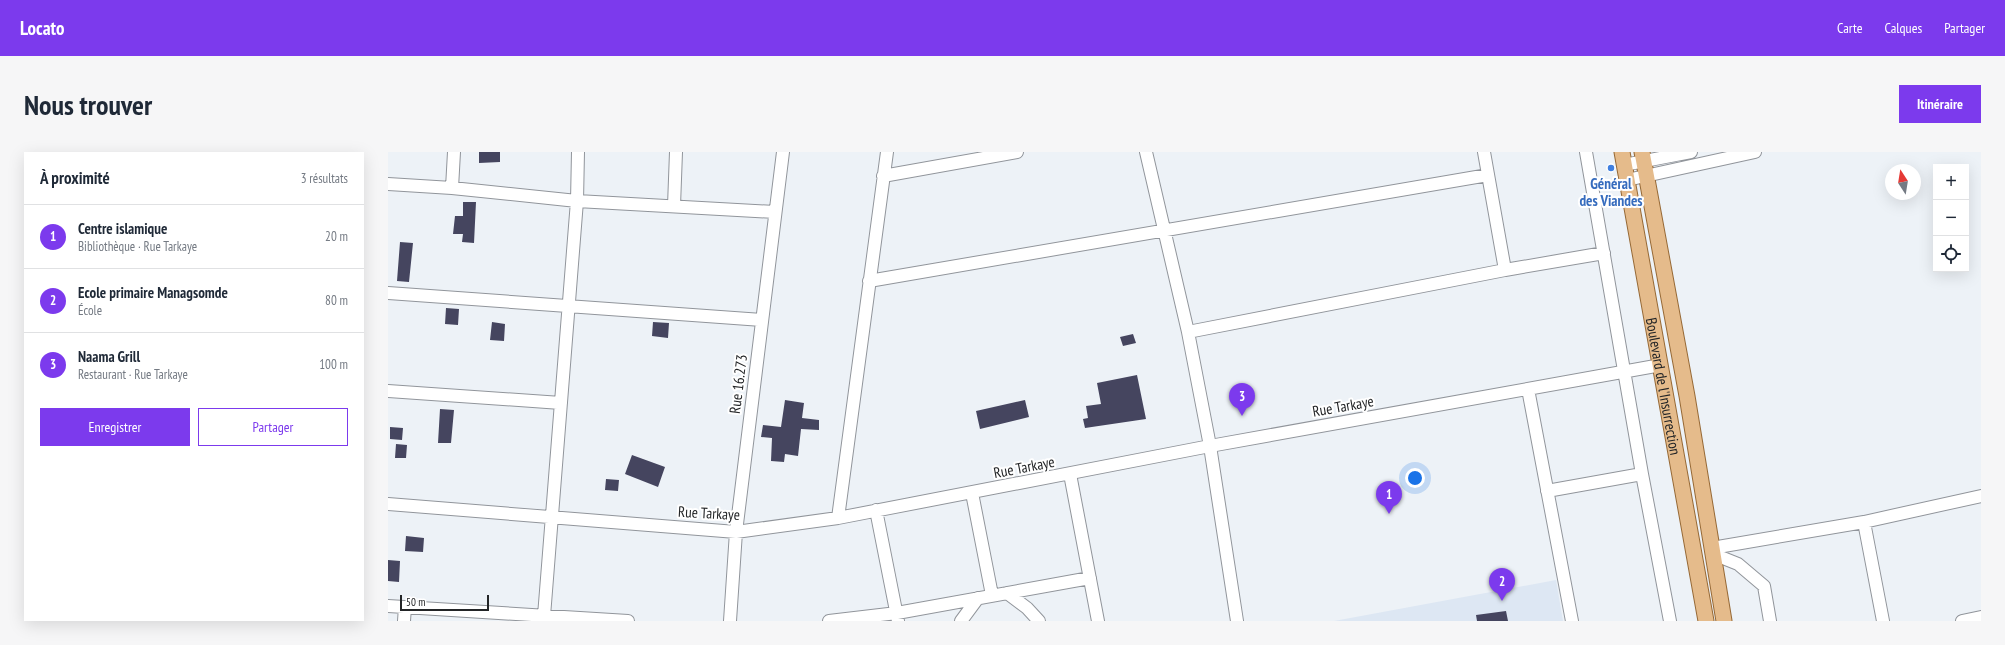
<!DOCTYPE html>
<html lang="fr">
<head>
<meta charset="utf-8">
<style>
  :root { --surface:#fff; --page:#f6f6f7; --text:#1f2937; --muted:#747a83; --line:#e0e1e3; --accent:#7c3aed }
  body { margin:0; font-family:"PT Sans Narrow",sans-serif; background:var(--page); color:var(--text) }
  .controls { position:absolute; right:12px; top:12px; display:grid; overflow:hidden; border-radius:0px; box-shadow:0 4px 16px #0002 }
  .controls button { width:36px; height:36px; display:grid; place-items:center; padding:0; border:0; border-bottom:1px solid var(--line); background:var(--surface); color:var(--text); font:20px sans-serif }
  .compass { position:absolute; left:1497px; top:12px; width:36px; height:36px; border-radius:50%; background:var(--surface); box-shadow:0 4px 16px #0002; rotate:348deg }
  .scale { position:absolute; left:12px; bottom:10px; width:89px; box-sizing:border-box; padding-left:4px; border:2px solid #232527; border-top:0; font-size:11px; line-height:14px; white-space:nowrap; color:#232527; -webkit-text-stroke:3px #fff; paint-order:stroke }
  .you { position:absolute; left:1027px; top:326px; width:14px; height:14px; margin:-10px; border:3px solid #fff; border-radius:50%; background:#1a73e8; box-shadow:0 0 0 6px #1a73e833 }
  .badge { display:grid; place-items:center; width:26px; height:26px; border-radius:50%; background:var(--accent); color:#fff; font-size:13px; font-weight:700 }
  .pin { position:absolute; translate:-50% -33px; filter:drop-shadow(0 1px 2px #0008) }
  .pin::after { content:''; position:absolute; top:21px; width:14px; height:12px; background:inherit; clip-path:polygon(0 0,100% 0,50% 100%) }
  .list { margin:0; padding:0; list-style:none }
  h2 { display:flex; justify-content:space-between; align-items:center; height:52px; margin:0; padding:0 16px; font-size:17px }
  h2 small { font-size:13px; font-weight:400; color:var(--muted) }
  .list li { display:grid; grid-template-columns:26px 1fr auto; gap:12px; align-items:center; box-sizing:border-box; height:64px; padding:0 16px; border-top:1px solid var(--line) }
  .list b { display:block; font-size:15px; white-space:nowrap }
  .list p { margin:0; font-size:13px; white-space:nowrap; color:var(--muted) }
  .list em { font-size:13px; font-style:normal; color:var(--muted) }
  .actions { display:flex; gap:8px; padding:12px 16px }
  .actions a { flex:1; padding:9px 0; border:1px solid var(--accent); border-radius:0px; text-align:center; font-size:14px; color:var(--accent) }
  .actions .main { background:var(--accent); color:#fff }
  .icon { flex:none; width:22px; height:22px; fill:none; stroke:currentColor; stroke-width:2; stroke-linecap:round; stroke-linejoin:round }
  .map { position:relative; flex:none; width:1593px; height:469px; overflow:hidden; border-radius:0px }
  header { display:flex; align-items:center; gap:24px; box-sizing:border-box; height:56px; padding:0 20px; background:var(--accent); color:#fff }
  header strong { font-size:19px }
  nav { display:flex; gap:22px; margin-inline-start:auto; font-size:14px }
  .intro { display:flex; align-items:center; justify-content:space-between; box-sizing:border-box; height:96px; padding:0 24px }
  h1 { margin:0; font-size:28px }
  .button { padding:10px 18px; border-radius:0px; background:var(--accent); color:#fff; font-size:14px; font-weight:700 }
  main { display:flex; gap:24px; padding:0 24px }
  aside { flex:1; background:var(--surface); border-radius:0px; box-shadow:0 4px 16px #0002 }
  .map>svg:first-child { display:block }
</style>
</head>
<body>
<header>
<strong>Locato</strong>
<nav><a>Carte</a><a>Calques</a><a>Partager</a></nav>
</header>
<div class="intro"><h1>Nous trouver</h1><a class="button">Itinéraire</a></div>
<main>
<aside>
<h2>À proximité<small>3 résultats</small></h2>
<ul class="list">
<li><span class="badge">1</span><div><b>Centre islamique</b><p>Bibliothèque · Rue Tarkaye</p></div><em>20 m</em></li>
<li><span class="badge">2</span><div><b>Ecole primaire Managsomde</b><p>École</p></div><em>80 m</em></li>
<li><span class="badge">3</span><div><b>Naama Grill</b><p>Restaurant · Rue Tarkaye</p></div><em>100 m</em></li>
</ul>
<div class="actions"><a class="main">Enregistrer</a><a>Partager</a></div>
</aside>
<div class="map">
<svg width="1593" height="469" viewBox="0 0 1593 469">
  <rect width="100%" height="100%" fill="#edf2f7"/>
  <path fill="#dde7f3" d="M 1168,428 L 1175,469 L 946,469 Z"/>
  <path fill="#45455f" d="M 91,0 L 112,0 L 112,10 L 91,11 Z
    M 75,50 L 88,50 L 86,91 L 74,90 L 75,82 L 65,82 L 67,64 L 75,64 Z
    M 12,90 L 25,91 L 21,130 L 9,129 Z
    M 58,156 L 71,157 L 70,173 L 57,172 Z
    M 104,170 L 117,172 L 116,189 L 102,188 Z
    M 265,170 L 281,171 L 280,186 L 264,184 Z
    M 745,182 L 748,191 L 735,194 L 732,185 Z
    M 749,223 L 758,267 L 697,276 L 695,267 L 700,266 L 698,254 L 713,252 L 709,231 Z
    M 397,248 L 416,251 L 414,266 L 431,268 L 431,278 L 413,277 L 410,304 L 397,302 L 396,310 L 383,309 L 384,286 L 373,285 L 375,273 L 393,275 Z
    M 637,248 L 641,265 L 592,277 L 588,259 Z
    M 52,257 L 66,258 L 63,291 L 50,291 Z
    M 2,275 L 15,276 L 14,288 L 2,287 Z
    M 8,292 L 19,293 L 18,306 L 7,306 Z
    M 244,303 L 277,315 L 270,335 L 237,322 Z
    M 218,327 L 231,328 L 230,339 L 217,338 Z
    M 18,384 L 36,386 L 35,400 L 17,399 Z
    M 0,408 L 12,409 L 11,430 L 0,429 Z
    M 1118,459 L 1120,469 L 1089,469 L 1088,463 Z"/>
  <g fill="none" stroke-linecap="round" stroke-linejoin="round">
    <defs>
      <path id="minor" d="M 758,0 L 800,180 L 822,294 L 849,469
        M 1096,0 L 1117,118
        M 1198,0 L 1254,322 L 1282,469
        M 1236,13 L 1303,0
        M 495,24 L 629,0
        M 1239,28 L 1367,0
        M 0,32 L 64,36 L 189,49 L 387,60
        M 64,36 L 66,0
        M 286,54 L 288,0
        M 481,129 L 1100,23
        M 0,141 L 374,168
        M 800,180 L 1117,118 L 1216,101
        M 1140,237 L 1184,469
        M 0,239 L 173,251
        M 682,322 L 710,469
        M 1159,339 L 1254,322
        M 584,341 L 604,443
        M 0,352 L 348,380 L 450,366 L 822,294 L 1273,213
        M 488,358 L 510,469
        M 450,366 L 499,0
        M 1476,370 L 1495,469
        M 1324,396 L 1476,370 L 1593,344
        M 1325,402 L 1350,412 L 1376,434 L 1382,469
        M 619,441 L 639,456 L 651,469
        M 0,454 L 240,469
        M 156,464 L 189,49 L 190,0
        M 16,469 L 17,455
        M 342,469 L 348,380 L 395,0
        M 441,469 L 509,461 L 702,426
        M 573,469 L 590,446
        M 1574,469 L 1593,465"/>
      <g id="major">
        <path id="s1" d="M 1234,0 L 1318,469"/>
        <path d="M 1254,0 L 1299,244 L 1336,469"/>
      </g>
    </defs>
    <use href="#minor" stroke="#91959b" stroke-width="14"/>
    <use href="#major" stroke="#966936" stroke-width="17"/>
    <use href="#minor" stroke="#fff" stroke-width="12"/>
    <use href="#major" stroke="#e5bb8b" stroke-width="15"/>
  </g>
  <circle fill="#3f7fe0" stroke="#fff" stroke-width="1.5" cx="1223" cy="16" r="4"/>
  <g text-anchor="middle" dominant-baseline="central" stroke-width="4" stroke-linejoin="round" paint-order="stroke">
    <g font-size="15" font-weight="bold" fill="#366cbe" stroke="#fff">
      <text x="1223" y="31">Général<tspan x="1223" dy="17">des Viandes</tspan></text>
    </g>
    <g font-size="15" fill="#232527" stroke="#fff">
      <text transform="translate(350 232) rotate(-83)">Rue 16.273</text>
      <text stroke="none"><textPath href="#s1" startOffset="238">Boulevard de l'Insurrection</textPath></text>
      <text transform="translate(955 254) rotate(-10)">Rue Tarkaye</text>
      <text transform="translate(636 315) rotate(-11)">Rue Tarkaye</text>
      <text transform="translate(321 361) rotate(3)">Rue Tarkaye</text>
    </g>
  </g>
</svg>
<div class="controls">
<button>+</button>
<button>−</button>
<button><svg class="icon" aria-label="locate" viewBox="0 0 24 24"><circle cx="12" cy="12" r="6"/><path d="M12 2v4M12 18v4M2 12h4M18 12h4"/></svg></button>
</div>
<svg class="compass" viewBox="-18 -18 36 36"><path d="M0-13l5 13h-10z" fill="#e53935"/><path d="M0 13l5-13h-10z" fill="#747a83"/></svg>
<div class="scale">50 m</div>
<div class="you"></div>
<div class="pin badge" style="left:1001px;top:362px">1</div>
<div class="pin badge" style="left:1114px;top:449px">2</div>
<div class="pin badge" style="left:854px;top:264px">3</div>
</div>
</main>
</body>
</html>
